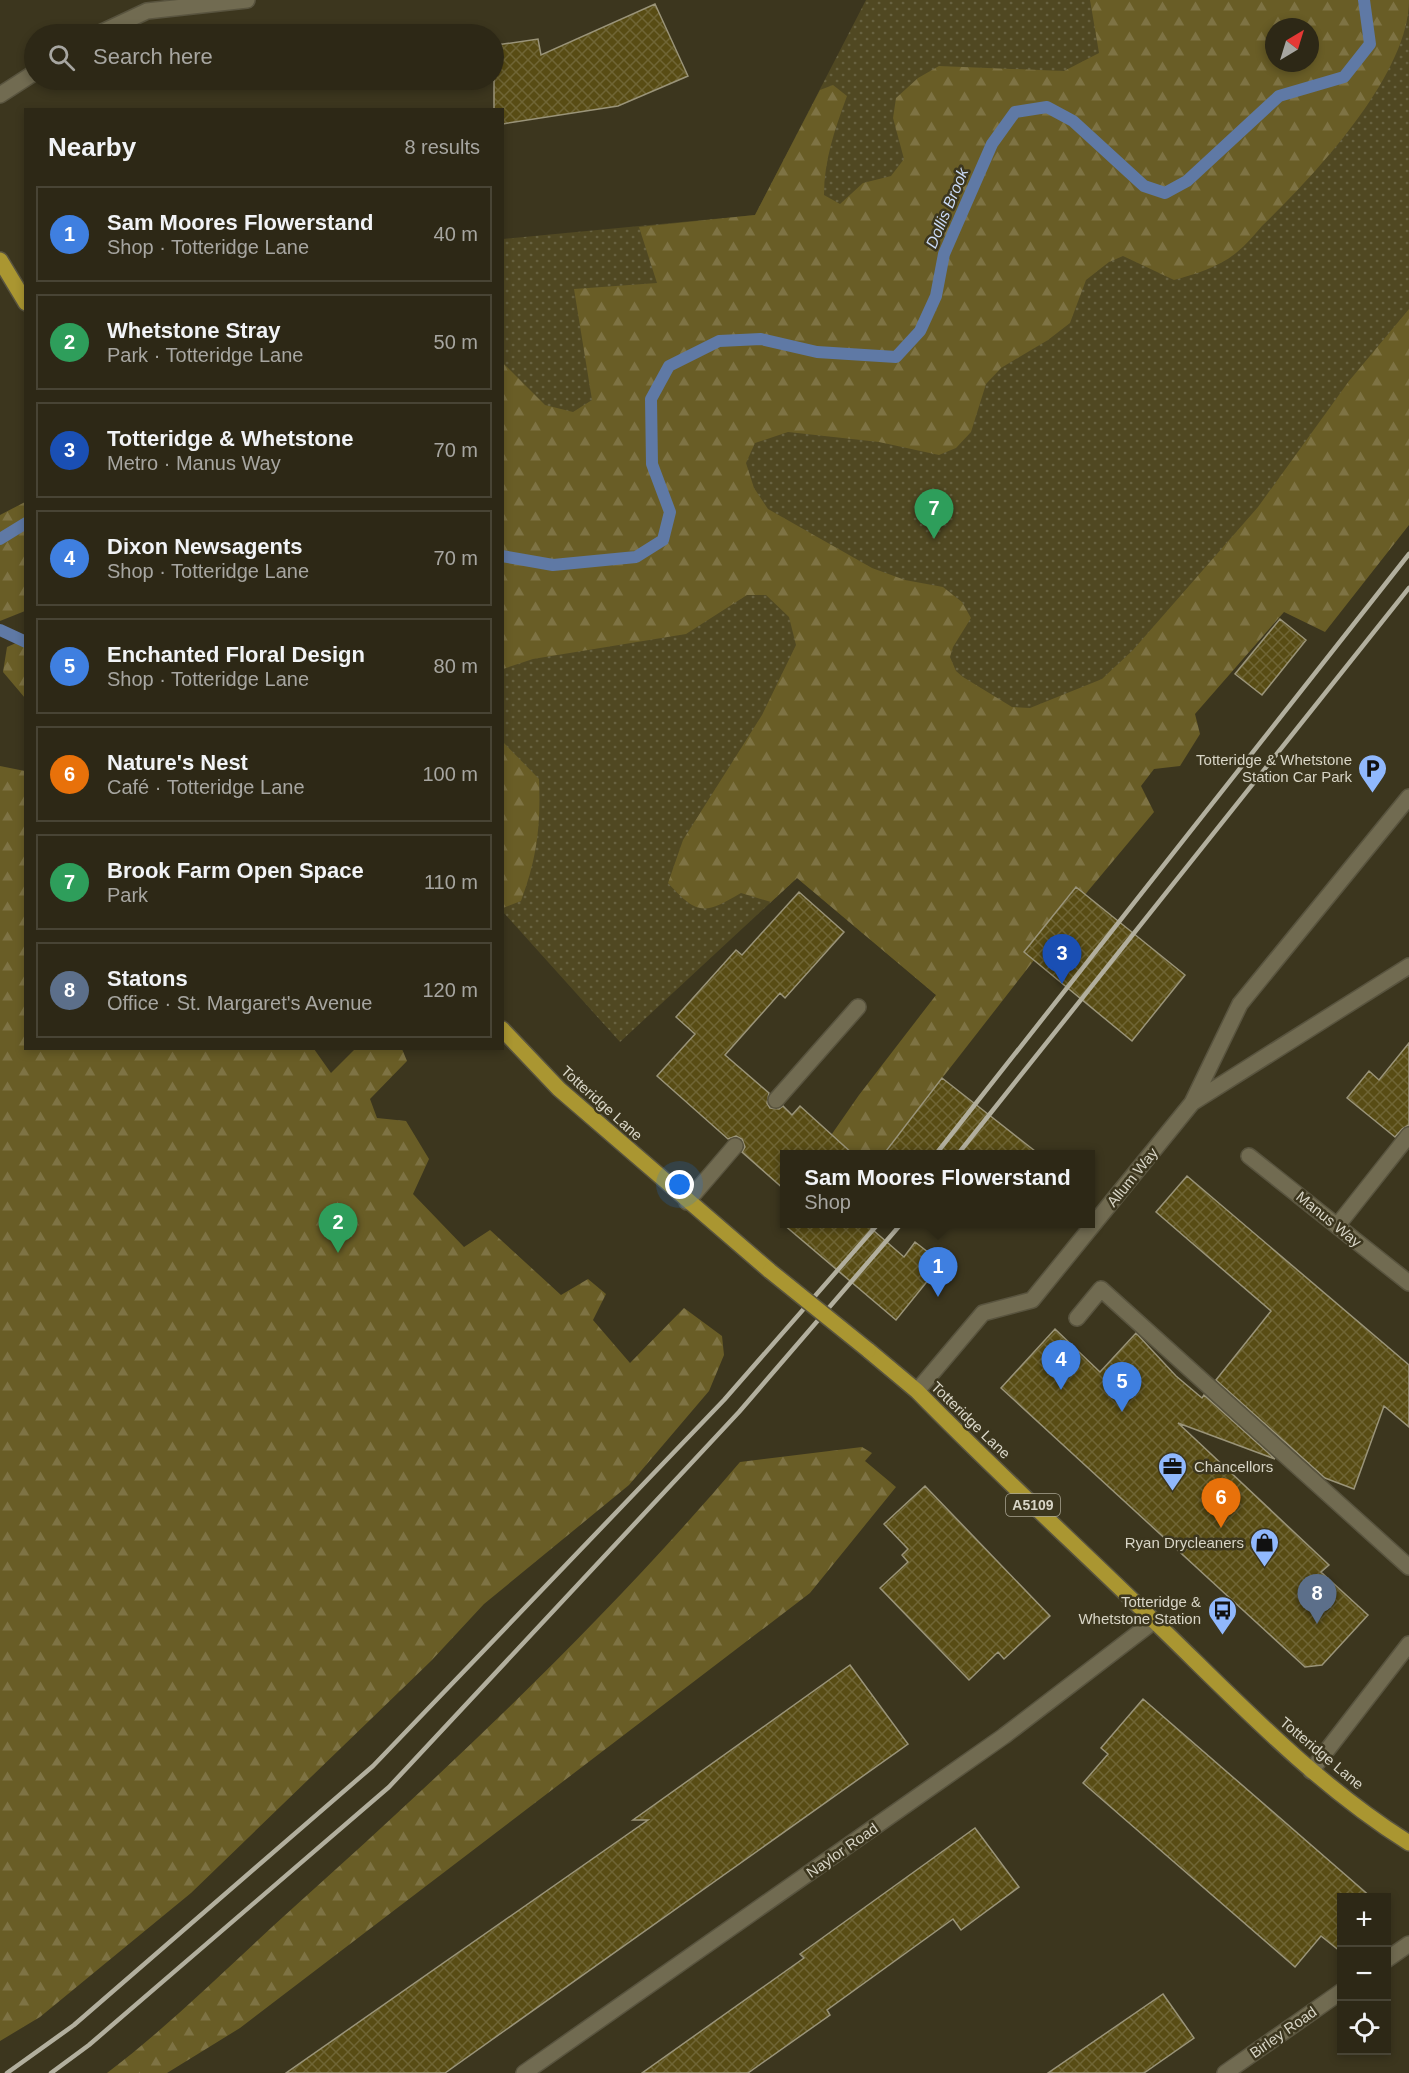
<!DOCTYPE html>
<html lang="en">
<head>
<meta charset="utf-8">
<style>
  :root { --surface:#2d2816; --page:#35301f; --text:#f1f3f6; --muted:#a7a6a1; --line:#484435; --accent:#90b8fd }
  body { margin:0; font-family:Arial,sans-serif; background:var(--page); color:var(--text) }
  .controls { position:absolute; right:18px; bottom:18px; display:grid; overflow:hidden; border-radius:0px; box-shadow:0 3px 9px #0003 }
  .controls button { width:54px; height:54px; display:grid; place-items:center; padding:0; border:0; border-bottom:2px solid var(--line); background:var(--surface); color:var(--text); font:30px sans-serif }
  .compass { position:absolute; left:1265px; top:18px; width:54px; height:54px; border-radius:50%; background:var(--surface); box-shadow:0 3px 9px #0003; rotate:38deg }
  .you { position:absolute; left:680px; top:1185px; width:21px; height:21px; margin:-15px; border:4px solid #fff; border-radius:50%; background:#1a73e8; box-shadow:0 0 0 9px #1a73e833 }
  .badge { display:grid; place-items:center; width:39px; height:39px; border-radius:50%; background:var(--accent); color:#fff; font-size:20px; font-weight:700 }
  .pin { position:absolute; translate:-50% -50px; filter:drop-shadow(0 2px 3px #0008) }
  .pin::after { content:''; position:absolute; top:32px; width:21px; height:18px; background:inherit; clip-path:polygon(0 0,100% 0,50% 100%) }
  .popup { position:absolute; left:780px; top:1150px; width:315px; height:78px; box-sizing:border-box; display:grid; place-content:center; border-radius:0px; background:var(--surface); filter:drop-shadow(0 2px 4px #0005); font-size:20px; white-space:nowrap; color:var(--muted) }
  .popup b { font-size:22px; color:var(--text) }
  .popup::after { content:''; position:absolute; left:50%; top:100%; margin-left:-12px; border:12px solid transparent; border-top-color:var(--surface) }
  .list { margin:0; padding:0; list-style:none }
  h2 { display:flex; justify-content:space-between; align-items:center; height:78px; margin:0; padding:0 24px; font-size:26px }
  h2 small { font-size:20px; font-weight:400; color:var(--muted) }
  .list li { display:grid; grid-template-columns:39px 1fr auto; gap:18px; align-items:center; box-sizing:border-box; height:96px; margin:0 12px 12px; padding:0 12px; border:2px solid var(--line); border-radius:0px }
  .list b { display:block; font-size:22px; white-space:nowrap }
  .list p { margin:0; font-size:20px; white-space:nowrap; color:var(--muted) }
  .list em { font-size:20px; font-style:normal; color:var(--muted) }
  .icon { flex:none; width:33px; height:33px; fill:none; stroke:currentColor; stroke-width:2; stroke-linecap:round; stroke-linejoin:round }
  .map { position:relative; flex:none; width:1409px; height:2073px; overflow:hidden }
  .search { position:absolute; background:var(--surface); box-shadow:0 3px 9px #0003; left:24px; top:24px; width:480px; height:66px; display:flex; align-items:center; gap:15px; box-sizing:border-box; padding:0 21px; border-radius:33px; color:var(--muted); font-size:22px }
  .panel { position:absolute; background:var(--surface); box-shadow:0 3px 9px #0003; left:24px; top:108px; width:480px; height:942px; border-radius:0px }
  .map>svg:first-child { display:block }
</style>
</head>
<body>
<div class="map">
<svg width="1409" height="2073" viewBox="0 0 1409 2073">
  <defs>
    <pattern id="grass-dots" width="8" height="8" patternUnits="userSpaceOnUse" patternTransform="scale(1.5)"><rect width="8" height="8" fill="#504822"/><path d="M2 2h.1M6 6h.1" fill="none" stroke="#686241" stroke-width="1.8" stroke-linecap="round"/></pattern>
    <pattern id="forest-firs" width="22" height="20" patternUnits="userSpaceOnUse" patternTransform="scale(1.5)"><rect width="22" height="20" fill="#695d26"/><path d="M5 1l3.5 6h-7zM16 11l3.5 6h-7z" fill="#7e7344"/></pattern>
    <pattern id="building-cross-hatch" width="8" height="8" patternUnits="userSpaceOnUse" patternTransform="scale(1.5)"><rect width="8" height="8" fill="#584c14"/><path d="M0 0l8 8M0 8l8-8" fill="none" stroke="#6f6535"/></pattern>
  </defs>
  <rect width="100%" height="100%" fill="#3c361e"/>
  <path fill="url(#grass-dots)" fill-rule="evenodd" d="M 866,0 L 1409,0 L 1409,486 L 1267,592 L 936,995 L 797,878 L 620,1042 L 503,912 L 503,239 L 755,215 ZM 1274,27 L 1310,27 L 1310,63 L 1274,63 Z"/>
  <path fill="url(#forest-firs)" fill-rule="evenodd" d="M 1090,0 L 1409,0 C 1409,75 1314,176 1262,226 C 1254,235 1246,245 1236,253 C 1219,267 1196,274 1174,280 L 1123,256 L 1109,262 L 1086,280 L 1070,323 L 1048,340 L 1001,368 L 986,384 L 971,432 L 956,448 L 939,455 L 879,442 L 788,432 L 755,443 L 746,463 L 754,488 L 768,509 L 872,568 L 905,580 L 943,587 L 962,602 L 971,618 L 953,647 L 950,657 L 956,671 L 963,677 L 1012,707 L 1030,708 L 1102,679 L 1133,650 L 1258,507 L 1349,381 L 1409,309 L 1409,525 L 1325,632 L 1284,612 L 1195,714 L 1200,734 L 1180,766 L 1154,769 L 1141,786 L 1154,812 L 1088,891 L 883,1154 L 818,1154 L 859,1095 L 936,995 L 797,878 L 771,902 L 741,893 C 704,915 697,915 668,883 L 683,840 L 762,715 L 796,645 L 789,617 L 766,595 L 747,595 L 686,634 L 533,659 L 503,669 L 502,362 L 545,405 L 573,412 L 592,400 L 574,289 L 657,283 L 639,227 L 755,215 L 820,90 L 833,85 L 847,96 C 835,129 824,160 824,195 L 840,204 L 863,183 L 891,176 L 904,159 L 893,118 L 896,98 L 918,78 L 939,66 L 1064,71 L 1099,53 ZM 1274,27 L 1310,27 L 1310,63 L 1274,63 Z
    M 25,502 L 25,611 L 0,621 L 0,515 Z
    M 25,639 L 25,698 L 3,672 L 7,647 Z
    M 503,742 L 539,779 C 541,826 537,858 521,901 L 503,908 Z
    M 0,766 L 25,771 L 26,1048 L 314,1049 L 331,1073 L 355,1049 L 402,1049 L 407,1061 L 370,1099 L 377,1118 L 406,1121 L 429,1159 L 413,1194 L 464,1247 L 490,1230 L 561,1295 L 588,1279 L 606,1294 L 593,1320 L 630,1363 L 684,1308 L 722,1336 L 724,1355 L 709,1391 L 629,1485 L 484,1604 L 431,1661 L 191,1893 L 40,2017 L 0,2041 Z
    M 862,1447 L 872,1453 L 865,1461 L 896,1487 L 810,1593 L 240,2028 L 167,2073 L 107,2073 C 173,2023 232,1963 294,1907 C 450,1767 604,1622 740,1462 Z"/>
  <g fill="none" stroke-linecap="round" stroke-linejoin="round">
    <path stroke="#5f79a5" stroke-width="12" d="M 0,539 L 26,523
      M 502,556 L 553,565 L 636,557 L 663,540 L 670,512 L 652,464 L 651,399 L 669,366 L 719,341 L 761,339 L 817,352 L 896,357 L 920,331 L 936,296 L 944,254 L 992,144 L 1015,112 L 1047,107 L 1073,121 L 1144,186 L 1165,193 L 1187,181 L 1279,96 L 1344,77 L 1370,44 L 1364,0
      M 0,630 L 26,642"/>
  </g>
  <path fill="url(#building-cross-hatch)" stroke="#9a9479" stroke-width="1.5" d="M 655,4 L 688,76 L 618,106 L 502,124 L 502,110 L 494,110 L 494,57 L 499,56 L 497,45 L 538,39 L 541,55 Z
    M 1280,619 L 1306,640 L 1262,695 L 1235,674 Z
    M 1076,887 L 1185,975 L 1132,1041 L 1024,952 Z
    M 799,892 L 844,932 L 785,998 L 780,993 L 725,1055 L 769,1093 L 767,1103 L 770,1108 L 779,1109 L 783,1106 L 792,1115 L 800,1106 L 854,1155 L 785,1155 L 785,1190 L 742,1152 L 745,1147 L 742,1139 L 736,1136 L 728,1139 L 657,1076 L 695,1034 L 676,1017 L 736,950 L 742,955 Z
    M 1409,1043 L 1409,1125 L 1402,1129 L 1395,1137 L 1347,1098 L 1369,1071 L 1379,1080 Z
    M 942,1078 L 993,1118 L 1040,1155 L 883,1155 Z
    M 1187,1176 L 1409,1365 L 1409,1427 L 1384,1406 L 1354,1489 L 1325,1478 L 1216,1380 L 1271,1311 L 1156,1212 Z
    M 783,1224 L 866,1224 L 904,1257 L 915,1242 L 942,1263 L 896,1320 Z
    M 1055,1329 L 1100,1372 L 1136,1333 L 1176,1376 L 1202,1398 L 1204,1395 L 1275,1459 L 1178,1423 L 1329,1565 L 1321,1572 L 1368,1615 L 1322,1665 L 1305,1667 L 1001,1388 Z
    M 925,1486 L 1050,1616 L 1004,1659 L 998,1652 L 969,1680 L 880,1588 L 908,1562 L 902,1555 L 908,1549 L 884,1524 Z
    M 850,1665 L 908,1744 L 445,2073 L 286,2073 L 648,1820 L 633,1820 Z
    M 1143,1699 L 1372,1898 L 1341,1898 L 1341,1952 L 1321,1936 L 1295,1967 L 1083,1783 L 1108,1754 L 1101,1748 Z
    M 975,1828 L 1019,1887 L 961,1930 L 953,1919 L 827,2010 L 830,2015 L 748,2073 L 642,2073 L 804,1958 L 800,1954 Z
    M 1163,1994 L 1194,2038 L 1144,2073 L 1048,2073 Z"/>
  <g fill="none" stroke-linecap="round" stroke-linejoin="round">
    <defs>
      <path id="service" d="M 776,1100 L 858,1007
        M 1192,1103 L 1409,966
        M 687,1202 L 735,1146
        M 1337,1226 L 1409,1135
        M 1077,1318 L 1101,1289 L 1409,1567
        M 917,1391 L 983,1313 L 1032,1300 L 1192,1103 L 1240,1004 L 1409,797"/>
      <path id="minor" d="M 98,34 L 147,11 L 247,0
        M 0,95 L 34,73
        M 1249,1156 L 1409,1283
        M 1311,1771 L 1409,1644
        M 1386,1960 L 1409,1944
        M 524,2073 L 1004,1736 L 1154,1621
        M 1225,2073 L 1342,1991"/>
      <path id="primary" d="M 0,260 L 26,303
        M 502,1029 L 559,1089 L 770,1271
        M 868,1350 L 917,1391 C 993,1469 1074,1543 1152,1619 C 1234,1698 1312,1782 1409,1843"/>
    </defs>
    <use href="#service" stroke="#59543f" stroke-width="18"/>
    <use href="#minor" stroke="#59543f" stroke-width="18"/>
    <use href="#primary" stroke="#59543f" stroke-width="18"/>
    <use href="#service" stroke="#716b51" stroke-width="15"/>
    <use href="#minor" stroke="#716b51" stroke-width="15"/>
    <use href="#primary" stroke="#aa9631" stroke-width="15"/>
    <path stroke="#b2af9e" stroke-width="4.5" d="M 936,1154 L 1409,554
      M 958,1154 L 1409,588
      M 7,2073 L 74,2025 L 373,1766 L 724,1400 L 878,1224
      M 51,2073 L 89,2045 L 389,1787 L 739,1412 L 901,1224"/>
    <defs>
      <path id="primary-bridge" d="M 770,1271 L 868,1350"/>
    </defs>
    <use href="#primary-bridge" stroke="#59543f" stroke-width="18" stroke-linecap="butt"/>
    <use href="#primary-bridge" stroke="#aa9631" stroke-width="15"/>
  </g>
  <defs>
    <symbol id="parking-pin" viewBox="-11 -11 22 30"><path d="M0 17L-7.5 6A9.5 9.5 0 1 1 7.5 6Z" fill="#90b8fd" stroke="#3c361e"/><path d="M-3.5-5.5H1a3.5 3.5 0 0 1 0 7H-1V5.5H-3.5ZM-1-3.4V-.6H.8a1.4 1.4 0 0 0 0-2.8Z" fill="#111"/></symbol>
    <symbol id="office-pin" viewBox="-11 -11 22 30"><path d="M0 17L-7.5 6A9.5 9.5 0 1 1 7.5 6Z" fill="#90b8fd" stroke="#3c361e"/><path d="M-6-3h4V-5.5h4V-3h4V5H-6ZM-1-4.5V-3h2v-1.5ZM-6 0V1H6V0Z" fill="#111"/></symbol>
    <symbol id="shop-pin" viewBox="-11 -11 22 30"><path d="M0 17L-7.5 6A9.5 9.5 0 1 1 7.5 6Z" fill="#90b8fd" stroke="#3c361e"/><path d="M-5-2.5h2.3a2.7 3.5 0 0 1 5.4 0H5L5.5 6h-11ZM-1.5-2.5h3a1.5 2.3 0 0 0-3 0Z" fill="#111"/></symbol>
    <symbol id="bus-pin" viewBox="-11 -11 22 30"><path d="M0 17L-7.5 6A9.5 9.5 0 1 1 7.5 6Z" fill="#90b8fd" stroke="#3c361e"/><path d="M-5-6H5V4H4V6H2V4H-2V6H-4V4H-5ZM-3.5-4V0h7V-4ZM-3.5 1.2v1.5H-2V1.2ZM2 1.2v1.5H3.5V1.2Z" fill="#111"/></symbol>
  </defs>
  <g fill-rule="evenodd">
    <use href="#parking-pin" x="1356" y="752" width="33" height="45"/>
    <use href="#office-pin" x="1156" y="1450" width="33" height="45"/>
    <use href="#shop-pin" x="1248" y="1526" width="33" height="45"/>
    <use href="#bus-pin" x="1206" y="1594" width="33" height="45"/>
  </g>
  <g text-anchor="middle" dominant-baseline="central" stroke-width="5" stroke-linejoin="round" paint-order="stroke">
    <rect fill="#3c361e" stroke="#a9a594" stroke-width="1.5" x="1006" y="1494" width="54" height="22" rx="4.5"/>
    <g font-size="14" font-weight="bold" fill="#d8d5c6">
      <text x="1033" y="1505">A5109</text>
    </g>
    <g font-size="15" fill="#d8d5c6" stroke="#3c361e" text-anchor="end">
      <text x="1352" y="759">Totteridge &amp; Whetstone<tspan x="1352" dy="17">Station Car Park</tspan></text>
      <text x="1194" y="1466" text-anchor="start">Chancellors</text>
      <text x="1244" y="1542">Ryan Drycleaners</text>
      <text x="1201" y="1601">Totteridge &amp;<tspan x="1201" dy="17">Whetstone Station</tspan></text>
    </g>
    <g font-size="15" fill="#d8d5c6" stroke="#3c361e">
      <text transform="translate(602 1103) rotate(42)">Totteridge Lane</text>
      <text transform="translate(1132 1177) rotate(-51)">Allum Way</text>
      <text transform="translate(1329 1219) rotate(39)">Manus Way</text>
      <text transform="translate(971 1420) rotate(44)">Totteridge Lane</text>
      <text transform="translate(1322 1753) rotate(40)">Totteridge Lane</text>
      <text transform="translate(842 1850) rotate(-35)">Naylor Road</text>
      <text transform="translate(1283 2032) rotate(-35)">Birley Road</text>
    </g>
    <g font-size="16" font-style="italic" fill="#c9d9f5" stroke="#3c361e">
      <text transform="translate(947 208) rotate(-67)">Dollis Brook</text>
    </g>
  </g>
</svg>
<div class="controls">
<button>+</button>
<button>−</button>
<button><svg class="icon" aria-label="locate" viewBox="0 0 24 24"><circle cx="12" cy="12" r="6"/><path d="M12 2v4M12 18v4M2 12h4M18 12h4"/></svg></button>
</div>
<svg class="compass" viewBox="-18 -18 36 36"><path d="M0-13l5 13h-10z" fill="#e53935"/><path d="M0 13l5-13h-10z" fill="#a7a6a1"/></svg>
<div class="you"></div>
<div class="pin badge" style="left:938px;top:1297px;background:#3f7fe0">1</div>
<div class="popup"><b>Sam Moores Flowerstand</b>Shop</div>
<div class="pin badge" style="left:338px;top:1253px;background:#2e9e5b">2</div>
<div class="pin badge" style="left:1062px;top:984px;background:#1a4fb4">3</div>
<div class="pin badge" style="left:1061px;top:1390px;background:#3f7fe0">4</div>
<div class="pin badge" style="left:1122px;top:1412px;background:#3f7fe0">5</div>
<div class="pin badge" style="left:1221px;top:1528px;background:#e8710a">6</div>
<div class="pin badge" style="left:934px;top:539px;background:#2e9e5b">7</div>
<div class="pin badge" style="left:1317px;top:1624px;background:#5c6f8a">8</div>
<div class="search"><svg class="icon" aria-label="search" viewBox="0 0 24 24"><circle cx="10" cy="10" r="6"/><path d="M15 15l6 6"/></svg>Search here</div>
<section class="panel">
<h2>Nearby<small>8 results</small></h2>
<ul class="list">
<li><span class="badge" style="background:#3f7fe0">1</span><div><b>Sam Moores Flowerstand</b><p>Shop · Totteridge Lane</p></div><em>40 m</em></li>
<li><span class="badge" style="background:#2e9e5b">2</span><div><b>Whetstone Stray</b><p>Park · Totteridge Lane</p></div><em>50 m</em></li>
<li><span class="badge" style="background:#1a4fb4">3</span><div><b>Totteridge &amp; Whetstone</b><p>Metro · Manus Way</p></div><em>70 m</em></li>
<li><span class="badge" style="background:#3f7fe0">4</span><div><b>Dixon Newsagents</b><p>Shop · Totteridge Lane</p></div><em>70 m</em></li>
<li><span class="badge" style="background:#3f7fe0">5</span><div><b>Enchanted Floral Design</b><p>Shop · Totteridge Lane</p></div><em>80 m</em></li>
<li><span class="badge" style="background:#e8710a">6</span><div><b>Nature's Nest</b><p>Café · Totteridge Lane</p></div><em>100 m</em></li>
<li><span class="badge" style="background:#2e9e5b">7</span><div><b>Brook Farm Open Space</b><p>Park</p></div><em>110 m</em></li>
<li><span class="badge" style="background:#5c6f8a">8</span><div><b>Statons</b><p>Office · St. Margaret's Avenue</p></div><em>120 m</em></li>
</ul>
</section>
</div>
</body>
</html>
